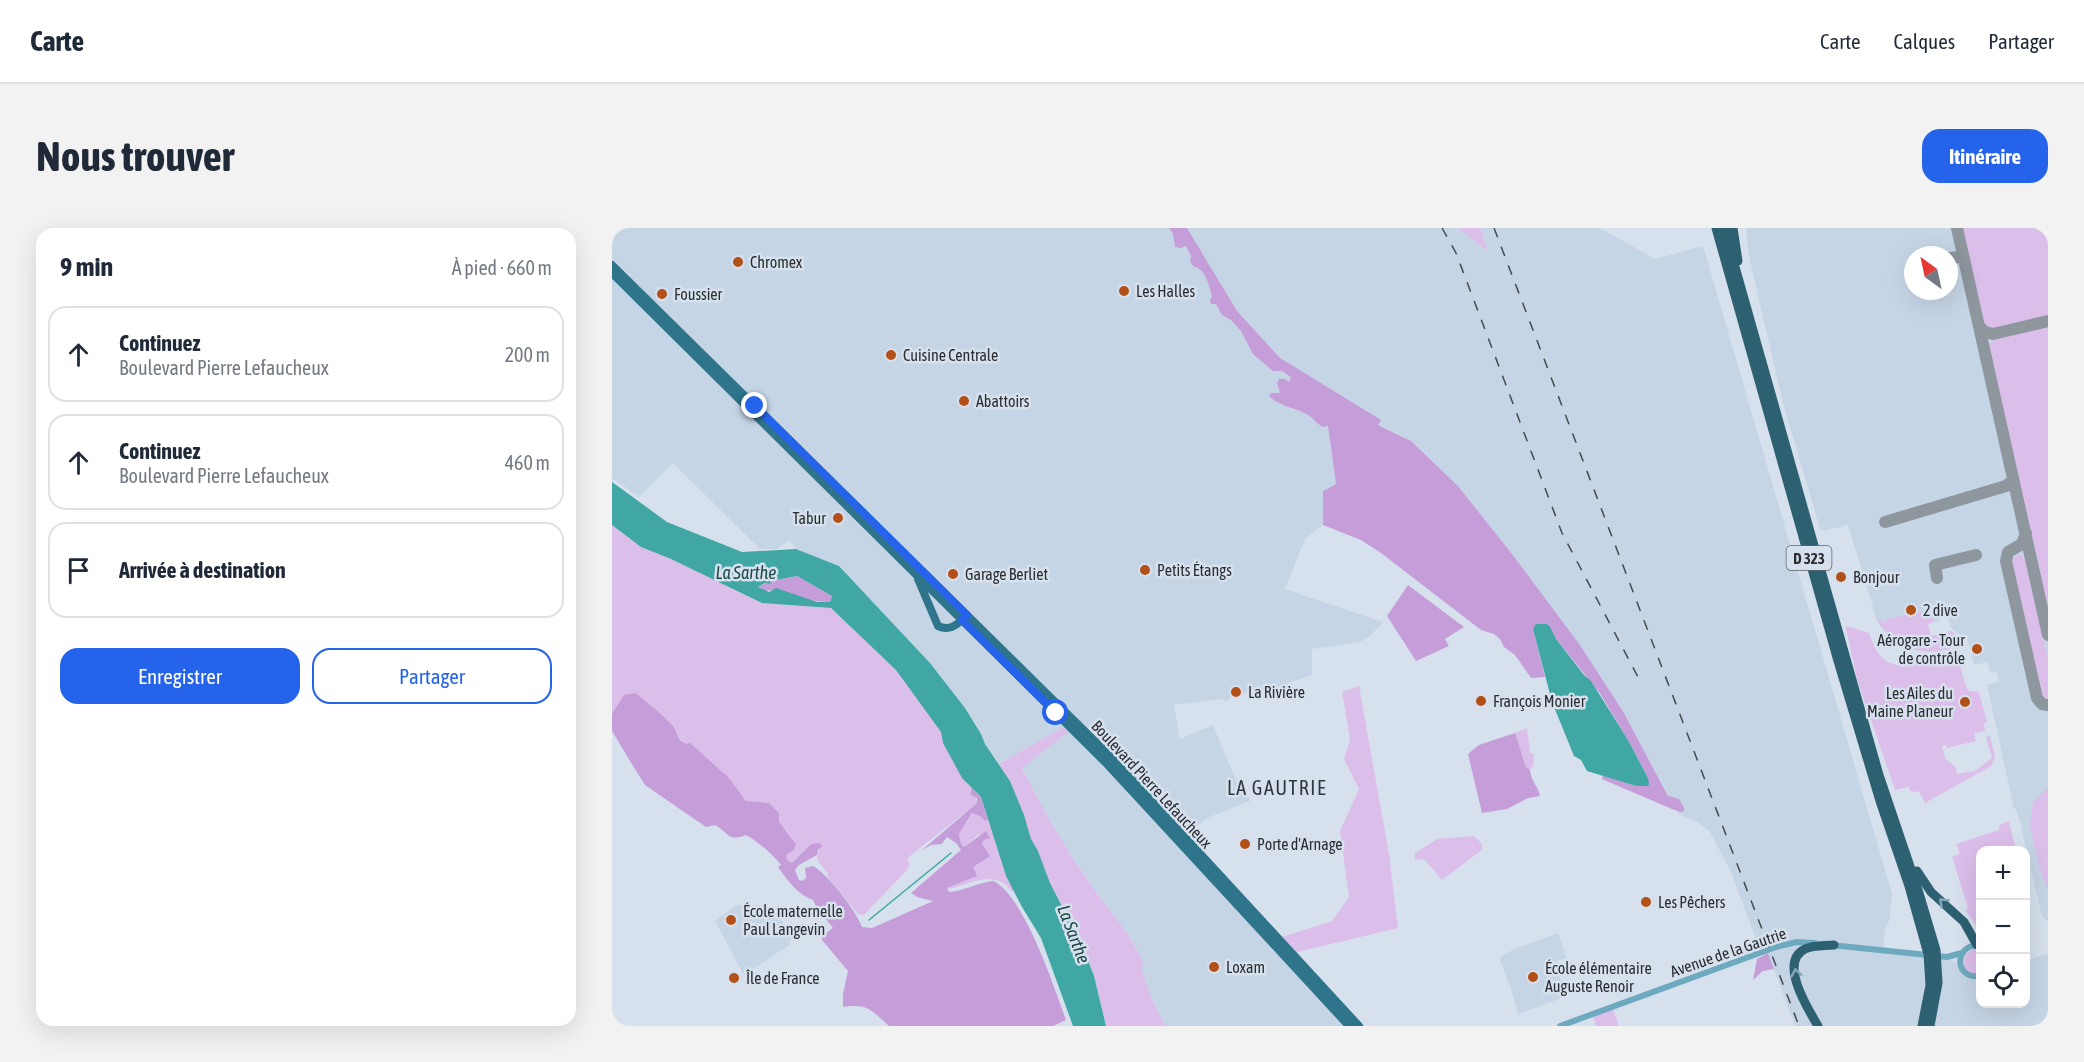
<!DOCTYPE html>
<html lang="fr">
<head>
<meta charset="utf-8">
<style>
  :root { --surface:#fff; --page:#f2f2f3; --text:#1f2937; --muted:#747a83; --line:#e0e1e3; --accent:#2563eb }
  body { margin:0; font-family:"Asap Condensed",sans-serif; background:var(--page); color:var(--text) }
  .controls { position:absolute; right:18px; bottom:18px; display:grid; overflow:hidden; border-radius:12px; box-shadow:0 6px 24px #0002 }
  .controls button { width:54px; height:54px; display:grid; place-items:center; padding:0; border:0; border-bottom:2px solid var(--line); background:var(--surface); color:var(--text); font:30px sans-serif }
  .compass { position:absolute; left:1292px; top:18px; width:54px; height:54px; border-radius:50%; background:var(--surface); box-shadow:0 6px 24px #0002; rotate:327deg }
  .stop { position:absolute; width:18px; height:18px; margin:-14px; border:4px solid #2563eb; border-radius:50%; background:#fff }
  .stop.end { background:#2563eb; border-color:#fff; box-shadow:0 2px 6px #0008 }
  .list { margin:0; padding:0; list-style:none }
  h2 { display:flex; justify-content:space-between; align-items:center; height:78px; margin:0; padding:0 24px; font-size:26px }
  h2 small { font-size:20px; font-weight:400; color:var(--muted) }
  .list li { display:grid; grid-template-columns:39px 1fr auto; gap:18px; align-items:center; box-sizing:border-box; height:96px; margin:0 12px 12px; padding:0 12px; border:2px solid var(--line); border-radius:18px }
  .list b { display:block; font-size:22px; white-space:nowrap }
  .list p { margin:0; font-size:20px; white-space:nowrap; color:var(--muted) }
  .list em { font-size:20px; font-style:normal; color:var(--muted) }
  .actions { display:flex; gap:12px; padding:18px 24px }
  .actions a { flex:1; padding:14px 0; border:2px solid var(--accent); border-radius:18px; text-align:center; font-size:21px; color:var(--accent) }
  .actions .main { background:var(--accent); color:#fff }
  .icon { flex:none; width:33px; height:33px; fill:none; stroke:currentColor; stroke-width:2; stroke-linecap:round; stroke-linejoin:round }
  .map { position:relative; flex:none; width:1436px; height:798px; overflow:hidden; border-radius:18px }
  header { display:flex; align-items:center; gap:36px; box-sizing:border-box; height:84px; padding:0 30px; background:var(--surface); border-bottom:2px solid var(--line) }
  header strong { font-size:28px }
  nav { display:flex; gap:33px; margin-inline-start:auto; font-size:21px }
  .intro { display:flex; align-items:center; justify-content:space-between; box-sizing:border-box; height:144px; padding:0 36px }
  h1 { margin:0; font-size:42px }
  .button { padding:15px 27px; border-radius:18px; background:var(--accent); color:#fff; font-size:21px; font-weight:700 }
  main { display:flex; gap:36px; padding:0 36px }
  aside { flex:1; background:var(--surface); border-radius:18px; box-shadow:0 6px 24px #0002 }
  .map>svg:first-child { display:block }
</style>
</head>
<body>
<header>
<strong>Carte</strong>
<nav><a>Carte</a><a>Calques</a><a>Partager</a></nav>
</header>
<div class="intro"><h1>Nous trouver</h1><a class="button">Itinéraire</a></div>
<main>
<aside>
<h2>9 min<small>À pied · 660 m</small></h2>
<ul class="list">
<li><svg class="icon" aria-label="ahead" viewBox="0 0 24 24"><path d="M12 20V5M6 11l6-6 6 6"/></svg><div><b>Continuez</b><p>Boulevard Pierre Lefaucheux</p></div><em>200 m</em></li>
<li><svg class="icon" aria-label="ahead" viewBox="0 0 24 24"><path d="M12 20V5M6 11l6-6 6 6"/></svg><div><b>Continuez</b><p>Boulevard Pierre Lefaucheux</p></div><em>460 m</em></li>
<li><svg class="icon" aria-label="arrive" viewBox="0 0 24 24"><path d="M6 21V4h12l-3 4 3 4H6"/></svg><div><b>Arrivée à destination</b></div></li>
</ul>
<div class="actions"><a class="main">Enregistrer</a><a>Partager</a></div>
</aside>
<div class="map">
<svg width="1436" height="798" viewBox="0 0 1436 798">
  <rect width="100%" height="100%" fill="#d7e1ed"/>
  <path fill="#c6d5e6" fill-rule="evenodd" d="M 0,0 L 846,0 L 874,23 L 869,0 L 988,0 L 1043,31 L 1091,18 L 1280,666 L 1278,691 L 1273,702 L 1271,723 L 1330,730 L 1343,733 L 1366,746 L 1368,745 L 1368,776 L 1414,776 L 1414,733 L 1436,725 L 1436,798 L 1183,798 L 1156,725 L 1148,722 L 1119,644 L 1098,604 L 1085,594 L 1066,586 L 1012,485 L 968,417 L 900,326 L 846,258 L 799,213 L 779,202 L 713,176 L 724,256 L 711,263 L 711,297 L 693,311 L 673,361 L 771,394 L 758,408 L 748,414 L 700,421 L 700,447 L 659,461 L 633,465 L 620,469 L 614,473 L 610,471 L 562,477 L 568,511 L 601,497 L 627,559 L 636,568 L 638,573 L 595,590 L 567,614 L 732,798 L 554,798 L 541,774 L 530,743 L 531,734 L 516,706 L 489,671 L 457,625 L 455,620 L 438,593 L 410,539 L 456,503 L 451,499 L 387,536 L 373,516 L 369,506 L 353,480 L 318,435 L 227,338 L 184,321 L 177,312 L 166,321 L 148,321 L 61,235 L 27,269 L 0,250 Z
    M 1135,0 L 1436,0 L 1436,694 L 1430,689 L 1409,598 L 1404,581 L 1402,581 L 1375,457 L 1387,454 L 1384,444 L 1378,445 L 1376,434 L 1362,437 L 1356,413 L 1339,400 L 1335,383 L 1328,385 L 1328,393 L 1322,394 L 1317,382 L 1274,391 L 1272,395 L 1264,389 L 1236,297 L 1211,303 L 1208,301 L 1172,179 L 1140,42 L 1135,16 ZM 1301,27 L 1337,27 L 1337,63 L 1301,63 Z
    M 125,677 L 151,677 L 163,691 L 168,691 L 178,702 L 180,709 L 177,717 L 132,747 L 103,693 Z
    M 946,705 L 955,730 L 942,734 L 955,768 L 906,786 L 899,761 L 888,733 L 889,729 L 900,722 Z"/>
  <path fill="#dcbeeb" d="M 846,0 L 869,0 L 875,23 Z
    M 1350,0 L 1436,0 L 1436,89 L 1384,101 L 1373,97 Z
    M 1436,97 L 1436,386 L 1377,124 L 1378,116 L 1384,109 Z
    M 0,297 L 29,319 L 59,331 L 150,375 L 219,380 L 284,442 L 329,504 C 333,519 341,534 349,547 C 355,557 365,563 365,575 L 299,627 L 296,631 L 297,638 L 294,643 L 252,687 L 246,686 L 215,648 L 216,646 L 206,633 L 205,627 L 207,623 L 199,616 L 180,635 L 175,632 L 173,627 L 182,622 L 176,604 L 167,594 L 166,585 L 156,575 L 134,573 L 68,511 C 61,498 54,490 42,481 L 0,486 Z
    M 1406,327 L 1410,327 L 1413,332 L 1436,432 L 1436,469 L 1432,469 L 1427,461 L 1400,338 L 1399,332 Z
    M 1318,382 L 1322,394 L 1316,396 L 1319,408 L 1339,403 L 1347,409 L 1338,421 C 1328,423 1318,425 1309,423 C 1291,420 1270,406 1264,389 L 1272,395 L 1274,391 Z
    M 1235,398 L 1257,405 C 1265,427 1269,435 1294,439 L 1302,430 C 1318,433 1331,428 1345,431 C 1351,441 1350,453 1357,463 L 1367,464 L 1375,494 L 1372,496 L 1373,503 L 1362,505 L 1364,513 L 1335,520 L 1334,517 L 1330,518 L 1333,530 L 1344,540 L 1345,546 L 1363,543 L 1380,530 L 1374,509 L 1378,508 L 1383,529 L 1379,538 L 1313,575 L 1307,564 L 1298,563 L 1297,559 L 1283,562 L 1245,451 L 1234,400 Z
    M 747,458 L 777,626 L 786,700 L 685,724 L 670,709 L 720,693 L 737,669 L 728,603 L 747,561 L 732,531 L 738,511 L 730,464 Z
    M 451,499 L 457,503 L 410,540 L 438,593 L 455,620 L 457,625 L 489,671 L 516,706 L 531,734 L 530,743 L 541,774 L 554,798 L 494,798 L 482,748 L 470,717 L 438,655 L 426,623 L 419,611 L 398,553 L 387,536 Z
    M 915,500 L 918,524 L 922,526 L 921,538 L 918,542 L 914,539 L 903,505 Z
    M 1436,560 L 1436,662 L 1428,642 L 1418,599 L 1421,574 Z
    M 361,585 L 368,588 L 373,593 L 376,592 L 394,648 L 402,663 L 400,664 C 383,639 359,657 335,661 L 335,660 L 364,648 L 360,639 L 364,635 L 372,612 L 367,606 L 352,619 L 349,616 L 347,606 Z
    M 1397,593 L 1404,622 L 1368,622 L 1368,703 L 1353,682 L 1356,680 L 1340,629 L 1348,625 L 1344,616 L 1387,602 L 1387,597 Z
    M 862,608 L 870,616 L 870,622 L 830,652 L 812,631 L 803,632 L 803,625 L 825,611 Z
    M 1361,721 L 1368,721 L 1368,745 C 1361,747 1356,744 1352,738 L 1353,727 Z
    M 1000,779 L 1007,798 L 984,798 L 980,787 Z"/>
  <path fill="#c59ed9" d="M 557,0 L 575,0 L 625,83 L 668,130 L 769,192 L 766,197 L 799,213 L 846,258 L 900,326 L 968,417 L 1012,485 L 1056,568 L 1067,571 L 1072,580 L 1072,583 L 1069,584 L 1060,581 L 990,551 L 991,547 L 1024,558 L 1036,558 L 1036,550 L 1016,512 L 987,464 L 944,411 L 935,396 L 928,397 L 921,401 L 933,449 L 919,450 L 903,427 L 892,419 L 888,411 L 882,406 L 869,402 L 769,325 L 749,312 L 711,297 L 711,263 L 724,256 L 716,198 L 711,199 C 705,196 701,190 696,187 C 683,179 668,179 657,168 L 659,165 L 668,165 L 665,155 L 667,151 L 673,151 L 677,154 L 679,149 L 670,143 L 661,143 L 641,126 L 629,103 L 620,93 L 610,87 L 604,76 L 599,76 L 598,72 L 600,69 C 597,57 594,41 581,38 L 578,33 L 579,28 L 574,18 L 569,20 L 563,19 L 561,6 Z
    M 185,348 L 220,368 L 218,374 C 203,375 179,368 167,361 L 153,363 L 146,359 L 154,355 L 158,356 L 159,353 Z
    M 796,357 L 852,399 L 833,411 L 837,418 L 804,433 L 775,388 Z
    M 24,465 L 50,487 L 61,498 L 68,512 L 74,516 L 78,515 L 116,549 L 134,573 L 157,575 L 167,585 L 167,594 C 174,601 177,609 184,616 L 182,622 L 174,627 L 175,632 L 180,635 L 199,616 L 208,615 L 210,619 L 206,621 L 205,627 L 187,637 L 183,642 L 187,652 L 190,653 L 194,650 L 193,640 L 201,638 C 216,646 244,683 250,699 L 260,700 L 321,673 L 305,669 L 299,665 L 349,622 L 344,615 L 335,609 L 330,616 L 319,617 L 310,622 L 365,575 L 365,570 L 359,567 L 359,559 L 369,569 L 376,592 L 373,593 L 368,588 L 360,585 L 347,606 L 349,616 L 352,619 L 374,603 L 378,610 L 372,612 L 370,616 L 378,628 L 361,639 L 365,648 L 335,660 L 337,664 C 353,663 366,654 382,653 C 413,670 442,759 454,792 L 441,798 L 277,798 C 259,782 256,775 231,779 L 231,766 L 236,743 L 210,712 L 210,708 L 221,700 L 213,690 L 212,682 L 204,678 L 201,672 C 186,667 175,652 166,639 L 169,637 C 159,625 149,616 134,607 C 116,614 117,605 103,597 L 94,599 L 33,557 L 21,538 L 0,503 L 0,486 L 12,467 Z
    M 903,505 L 914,539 L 918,542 C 919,553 926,558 928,568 L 916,570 L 895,581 L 870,585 L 856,526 L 867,517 Z
    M 1156,725 L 1162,741 L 1151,743 L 1141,752 L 1145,731 Z"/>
  <path fill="#40a7a4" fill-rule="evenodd" d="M 0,254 L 55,294 L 130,324 L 184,321 L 227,338 L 318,435 L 353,480 L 369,506 L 373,516 L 398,553 L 412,587 L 419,611 L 426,623 L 438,655 L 470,717 L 482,748 L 494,798 L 461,798 L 429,710 L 410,679 L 394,648 L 369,569 L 350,550 L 331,515 L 329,504 L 284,442 L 219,380 L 150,375 L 59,331 L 29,319 L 0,297 ZM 185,348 L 220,368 L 218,374 L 205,374 L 164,360 L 157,364 L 146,359 L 153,355 L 158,356 L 159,353 Z
    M 924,396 L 935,396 L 938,399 L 944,411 L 972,447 L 979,453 L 1016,512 L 1036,550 L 1037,556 L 1036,558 L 1024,558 L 975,543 L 969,532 L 962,528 L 940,474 L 921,401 Z"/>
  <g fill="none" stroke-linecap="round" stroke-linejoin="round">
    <path stroke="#40a7a4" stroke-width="1.5" d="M 257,692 L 339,625"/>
    <path stroke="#8e969e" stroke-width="12" d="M 1345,0 L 1436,407
      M 1337,30 L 1349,29 L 1352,32
      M 1367,98 L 1373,104 L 1381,106 L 1436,93
      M 1273,294 L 1394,258 L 1399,254 L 1401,249
      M 1414,305 L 1410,316 L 1396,324 L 1394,333 L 1425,470 L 1430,476 L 1436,477
      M 1325,350 L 1323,337 L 1364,327"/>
    <path stroke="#6eaabf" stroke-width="6" d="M 1219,717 L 1335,729 L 1350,725
      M 1366,717 C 1341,718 1343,752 1368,748
      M 948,798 L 1164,719 L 1185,714 L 1203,715"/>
    <path stroke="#2e758c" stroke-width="8" d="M 0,37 L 500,530 L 747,798
      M 0,45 L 495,536 L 737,798
      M 306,351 L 326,398 C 337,403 344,398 352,390"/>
    <path stroke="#2d6071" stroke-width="9" d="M 1104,0 L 1226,433 L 1268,573 L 1297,658 L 1316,726 L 1318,757 L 1310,798
      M 1112,0 L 1267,547 L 1307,665 L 1324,722 L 1326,755 L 1318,798
      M 1121,0 L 1126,33
      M 1305,643 L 1319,664 L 1352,694 L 1365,717
      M 1206,798 C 1196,781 1166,734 1193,721 C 1201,717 1213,718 1222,717"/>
    <path stroke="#454a50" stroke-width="1.5" stroke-dasharray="10 10" stroke-linecap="butt" d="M 830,0 L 844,25 L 950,305 L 1026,449
      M 882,0 L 1187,798"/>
  </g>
  <defs><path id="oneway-chevron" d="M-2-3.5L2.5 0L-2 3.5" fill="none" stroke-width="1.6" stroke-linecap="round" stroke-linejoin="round" transform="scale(1.5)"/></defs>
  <g stroke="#8aa7b5">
    <use href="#oneway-chevron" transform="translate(1331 674) rotate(-138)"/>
    <use href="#oneway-chevron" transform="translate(1184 745) rotate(-99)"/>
  </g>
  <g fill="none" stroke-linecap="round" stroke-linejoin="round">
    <path stroke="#2563eb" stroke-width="8" d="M 143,178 L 355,387 L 350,392 L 444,485"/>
  </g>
  <g fill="#b35017" stroke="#d7e1ed" stroke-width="2">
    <circle cx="126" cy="34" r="6"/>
    <circle cx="512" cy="63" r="6"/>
    <circle cx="50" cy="66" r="6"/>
    <circle cx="279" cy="127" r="6"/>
    <circle cx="352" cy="173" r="6"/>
    <circle cx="226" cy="290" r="6"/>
    <circle cx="533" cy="342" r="6"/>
    <circle cx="341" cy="346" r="6"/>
    <circle cx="1229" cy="349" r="6"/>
    <circle cx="1299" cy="382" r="6"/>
    <circle cx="1365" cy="421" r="6"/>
    <circle cx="624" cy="464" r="6"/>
    <circle cx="869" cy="473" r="6"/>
    <circle cx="1353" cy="474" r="6"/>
    <circle cx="633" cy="616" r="6"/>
    <circle cx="1034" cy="674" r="6"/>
    <circle cx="119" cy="692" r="6"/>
    <circle cx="602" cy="739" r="6"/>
    <circle cx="921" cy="749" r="6"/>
    <circle cx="122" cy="750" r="6"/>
  </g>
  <g text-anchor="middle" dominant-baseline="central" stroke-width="5" stroke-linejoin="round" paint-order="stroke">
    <rect fill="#d7e1ed" stroke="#5e646b" stroke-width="1.5" x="1174.5" y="318" width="45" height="24" rx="4.5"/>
    <g font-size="15" font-weight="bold" fill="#2a2e33">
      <text x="1197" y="330">D 323</text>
    </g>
    <g font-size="16" fill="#2a2e33" stroke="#d7e1ed" text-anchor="start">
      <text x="138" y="34">Chromex</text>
      <text x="524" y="63">Les Halles</text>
      <text x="62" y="66">Foussier</text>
      <text x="291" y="127">Cuisine Centrale</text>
      <text x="364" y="173">Abattoirs</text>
      <text x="214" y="290" text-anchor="end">Tabur</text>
      <text x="545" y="342">Petits Étangs</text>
      <text x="353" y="346">Garage Berliet</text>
      <text x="1241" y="349">Bonjour</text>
      <text x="1311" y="382">2 dive</text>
      <text x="1353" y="412" text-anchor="end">Aérogare - Tour<tspan x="1353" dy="18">de contrôle</tspan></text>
      <text x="636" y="464">La Rivière</text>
      <text x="1341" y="465" text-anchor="end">Les Ailes du<tspan x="1341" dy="18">Maine Planeur</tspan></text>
      <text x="881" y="473">François Monier</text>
      <text x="645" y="616">Porte d'Arnage</text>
      <text x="1046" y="674">Les Pêchers</text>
      <text x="131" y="683">École maternelle<tspan x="131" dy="18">Paul Langevin</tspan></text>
      <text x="614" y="739">Loxam</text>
      <text x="933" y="740">École élémentaire<tspan x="933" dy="18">Auguste Renoir</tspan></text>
      <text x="134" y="750">Île de France</text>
    </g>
    <g font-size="16" fill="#2a2e33" stroke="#d7e1ed">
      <text transform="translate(540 556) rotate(47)">Boulevard Pierre Lefaucheux</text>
      <text transform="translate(1116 724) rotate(-19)">Avenue de la Gautrie</text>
    </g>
    <g font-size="18" font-style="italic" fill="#1c4948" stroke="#d7e1ed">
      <text x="134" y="344">La Sarthe</text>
      <text transform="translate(462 706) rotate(69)">La Sarthe</text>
    </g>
    <g font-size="20" letter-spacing="1.5" fill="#2f3640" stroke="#d7e1ed">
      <text x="665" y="559">LA GAUTRIE</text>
    </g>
  </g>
</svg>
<div class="controls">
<button>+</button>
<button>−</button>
<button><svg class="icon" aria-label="locate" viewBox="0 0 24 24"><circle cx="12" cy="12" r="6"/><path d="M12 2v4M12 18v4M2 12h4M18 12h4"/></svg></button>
</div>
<svg class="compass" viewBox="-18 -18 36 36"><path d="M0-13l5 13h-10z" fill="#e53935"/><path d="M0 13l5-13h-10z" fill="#747a83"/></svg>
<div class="stop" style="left:444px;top:485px"></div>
<div class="stop end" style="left:143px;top:178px"></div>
</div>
</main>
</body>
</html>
